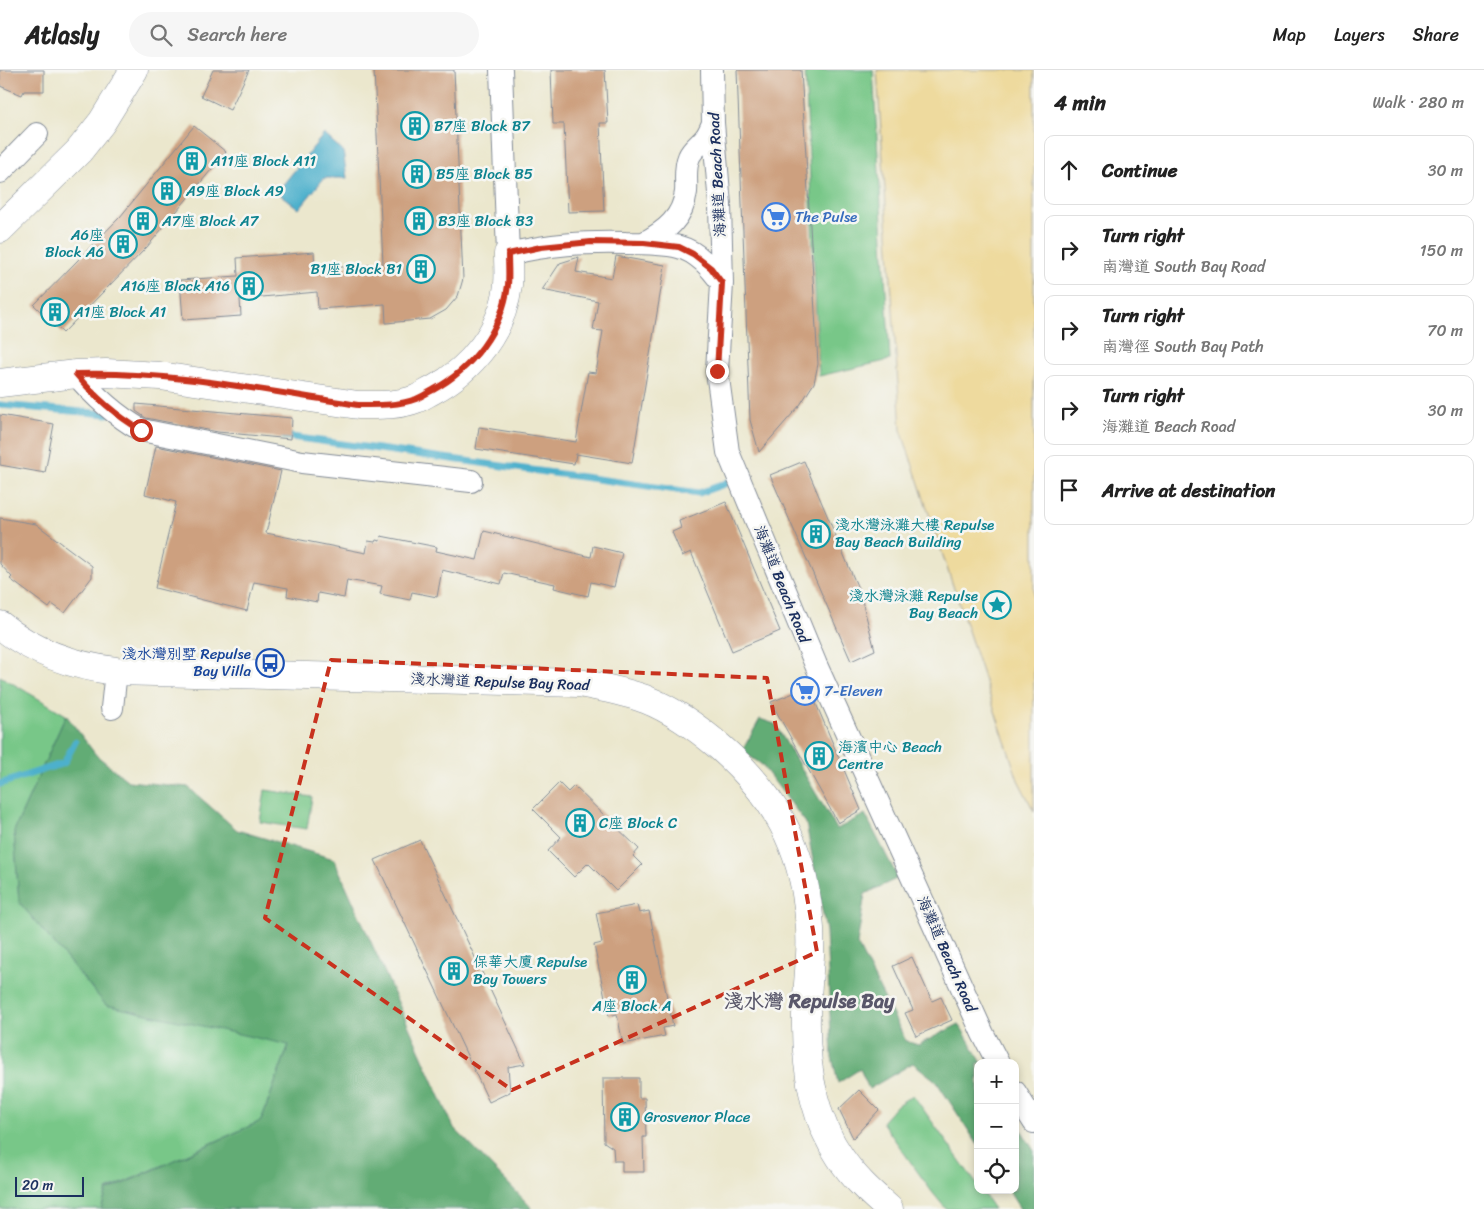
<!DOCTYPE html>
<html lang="en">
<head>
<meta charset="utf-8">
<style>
  :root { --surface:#fff; --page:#f6f6f6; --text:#222; --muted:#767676; --line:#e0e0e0 }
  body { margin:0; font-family:Sriracha,"LXGW WenKai TC",sans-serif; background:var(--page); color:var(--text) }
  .controls { position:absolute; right:15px; bottom:15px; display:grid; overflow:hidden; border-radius:10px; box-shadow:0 2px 8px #0003 }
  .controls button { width:45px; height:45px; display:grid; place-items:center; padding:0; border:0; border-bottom:1px solid var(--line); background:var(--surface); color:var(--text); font:25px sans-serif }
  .scale { position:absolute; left:15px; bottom:12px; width:69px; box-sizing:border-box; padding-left:5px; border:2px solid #1b2f5e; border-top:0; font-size:14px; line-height:18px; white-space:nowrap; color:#1b2f5e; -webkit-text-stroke:4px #f6f6f2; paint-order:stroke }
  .stop { position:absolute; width:15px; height:15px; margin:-11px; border:4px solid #c8321e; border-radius:50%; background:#fff }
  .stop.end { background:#c8321e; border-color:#fff; box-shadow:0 1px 5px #0008 }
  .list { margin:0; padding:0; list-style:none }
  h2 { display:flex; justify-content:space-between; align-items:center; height:65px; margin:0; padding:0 20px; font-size:21px }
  h2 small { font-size:16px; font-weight:400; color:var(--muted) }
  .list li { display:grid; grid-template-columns:32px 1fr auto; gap:15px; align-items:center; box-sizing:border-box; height:70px; margin:0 10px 10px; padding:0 10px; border:1px solid var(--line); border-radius:10px }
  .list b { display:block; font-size:19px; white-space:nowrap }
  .list p { margin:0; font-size:16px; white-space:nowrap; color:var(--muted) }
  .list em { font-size:16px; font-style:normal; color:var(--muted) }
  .icon { flex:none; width:28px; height:28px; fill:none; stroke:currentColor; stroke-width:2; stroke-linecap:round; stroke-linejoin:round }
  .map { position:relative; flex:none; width:1034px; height:1139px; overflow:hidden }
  header { display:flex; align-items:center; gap:30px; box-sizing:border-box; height:70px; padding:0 25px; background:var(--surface); border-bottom:1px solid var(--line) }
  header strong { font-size:24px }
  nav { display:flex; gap:28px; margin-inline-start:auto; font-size:18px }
  .search { width:350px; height:45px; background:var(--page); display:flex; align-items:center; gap:12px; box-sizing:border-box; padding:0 18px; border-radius:28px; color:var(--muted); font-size:19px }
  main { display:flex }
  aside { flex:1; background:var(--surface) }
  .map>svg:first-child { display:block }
</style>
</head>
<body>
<header>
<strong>Atlasly</strong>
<div class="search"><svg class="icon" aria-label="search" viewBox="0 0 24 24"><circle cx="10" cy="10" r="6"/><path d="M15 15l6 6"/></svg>Search here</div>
<nav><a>Map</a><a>Layers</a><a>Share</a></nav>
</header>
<main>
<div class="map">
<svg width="1034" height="1139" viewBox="0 0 1034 1139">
  <rect width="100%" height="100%" fill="#f6f6f2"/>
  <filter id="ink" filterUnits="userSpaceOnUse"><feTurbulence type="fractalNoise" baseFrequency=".02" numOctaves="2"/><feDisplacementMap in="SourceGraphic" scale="10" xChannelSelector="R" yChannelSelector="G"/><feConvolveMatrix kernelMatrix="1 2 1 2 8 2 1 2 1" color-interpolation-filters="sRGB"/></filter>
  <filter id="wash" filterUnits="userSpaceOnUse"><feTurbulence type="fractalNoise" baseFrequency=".0096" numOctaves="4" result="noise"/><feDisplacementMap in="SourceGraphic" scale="20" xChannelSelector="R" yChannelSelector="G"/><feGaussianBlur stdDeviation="1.12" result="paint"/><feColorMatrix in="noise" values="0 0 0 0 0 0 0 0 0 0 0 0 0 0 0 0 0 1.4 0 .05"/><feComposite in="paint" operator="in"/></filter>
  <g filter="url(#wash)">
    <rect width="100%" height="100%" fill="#ebe7cd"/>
    <path fill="#78c788" stroke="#4a7b73" d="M 805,0 L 873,0 L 890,290 L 819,306 Z
      M 0,606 L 66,645 L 14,761 L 19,832 L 106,935 L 289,974 L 261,1051 L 107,1120 L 101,1139 L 0,1139 Z
      M 265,720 L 312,727 L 307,759 L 260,752 Z
      M 913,1025 L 978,1116 L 978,1120 L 981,1120 L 994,1139 L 946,1139 L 932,1122 L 882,1052 L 897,1035 Z"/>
    <path fill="#62ac74" stroke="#3e6e69" d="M 66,645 L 96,685 L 128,711 L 188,717 L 237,760 L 334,789 L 454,1058 L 530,1136 L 531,1139 L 101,1139 L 107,1121 L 261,1051 L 289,975 L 106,935 L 19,832 L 14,761 Z
      M 760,649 L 775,654 L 837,759 L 865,744 L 898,808 L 865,824 L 857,874 L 906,971 L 918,975 L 959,954 L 982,993 L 978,993 L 978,1075 L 936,1011 L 913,993 L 869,1019 L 860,999 L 838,1013 L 832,987 L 826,861 L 806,753 L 761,694 L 742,681 Z
      M 1015,1050 L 1034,1081 L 1034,1139 L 1020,1139 L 1008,1120 L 1015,1120 Z"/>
    <path fill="#eeda9e" stroke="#84847e" d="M 877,0 L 1034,0 L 1034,741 L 1018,710 L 901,360 Z"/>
    <path fill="#4db0cc" stroke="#347095" d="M 324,64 L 343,81 L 347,108 L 324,108 L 299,139 L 277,122 Z"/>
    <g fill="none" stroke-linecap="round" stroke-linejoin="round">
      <path stroke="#4db0cc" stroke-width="7" d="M 0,335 L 107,344
        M 284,366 L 699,423 L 730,412
        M 0,714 L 64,693 L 75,672"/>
    </g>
    <g id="blocks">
      <path fill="#cda07f" d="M 0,0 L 44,0 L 44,21 L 24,21 L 22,25 L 0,16 Z
        M 213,0 L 249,0 L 230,40 L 201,26 Z
        M 374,0 L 454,0 L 463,209 L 458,226 L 446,240 L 430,249 L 386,253 L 385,234 L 318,239 L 317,222 L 240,229 L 241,246 L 183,250 L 180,210 L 238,206 L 237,188 L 314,182 L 315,199 L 383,194 Z
        M 551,0 L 605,0 L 608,53 L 600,53 L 604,141 L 568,142 L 564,54 L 553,54 Z
        M 737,0 L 801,0 L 818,294 L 814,313 L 800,335 L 759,382 L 750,350 Z
        M 194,56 L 226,82 L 147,177 L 63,263 L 34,235 L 120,147 Z
        M 616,186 L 665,195 L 632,393 L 576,384 L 574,394 L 476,379 L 479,357 L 576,372 L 588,302 L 596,303 L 603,261 L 593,260 L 598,231 L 542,220 L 560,193 L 579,187 L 576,202 L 612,208 Z
        M 136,334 L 292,348 L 291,369 L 218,362 L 146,348 L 136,341 Z
        M 0,345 L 54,354 L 45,403 L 0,395 Z
        M 156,376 L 281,401 L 266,463 L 366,483 L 368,471 L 375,472 L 376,470 L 380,471 L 381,466 L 437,477 L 436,481 L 477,490 L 484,461 L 591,487 L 593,476 L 622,483 L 614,517 L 591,512 L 588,526 L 554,518 L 555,514 L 504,503 L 501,514 L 442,500 L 437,527 L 412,522 L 410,530 L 380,524 L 382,516 L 347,510 L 344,528 L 318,523 L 317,532 L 287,526 L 288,518 L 254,512 L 247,541 L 155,518 L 176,432 L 145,424 Z
        M 804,391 L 860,523 L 875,580 L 851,591 L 770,405 Z
        M 726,432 L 780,561 L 732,581 L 691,482 L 682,486 L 672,462 L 681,458 L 679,451 Z
        M 0,448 L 36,454 L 92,496 L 92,507 L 65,543 L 52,534 L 49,538 L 10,509 L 12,507 L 0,494 Z
        M 809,617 L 861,740 L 838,753 L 771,632 Z
        M 559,713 L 568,722 L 574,716 L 639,779 L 633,786 L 642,795 L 616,821 L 588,793 L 574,807 L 548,781 L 561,767 L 533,739 Z
        M 420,770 L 525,994 L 508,997 L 510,1022 L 489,1032 L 375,790 Z
        M 637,835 L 639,843 L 649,841 L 673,956 L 663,958 L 665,966 L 623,974 L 617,944 L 609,946 L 594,875 L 602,873 L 596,843 Z
        M 912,887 L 932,931 L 941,927 L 952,950 L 916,966 L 905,943 L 913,940 L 893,896 Z
        M 603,1008 L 639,1008 L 639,1028 L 645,1028 L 646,1067 L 643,1067 L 644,1102 L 622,1102 L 622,1091 L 614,1091 L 613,1078 L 604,1072 Z
        M 859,1020 L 879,1040 L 853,1068 L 839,1039 Z"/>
    </g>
  </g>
  <g filter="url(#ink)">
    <use href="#blocks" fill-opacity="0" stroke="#838b96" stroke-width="1"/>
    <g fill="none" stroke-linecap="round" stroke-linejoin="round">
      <defs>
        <path id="street" d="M 501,0 L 508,184 C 551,174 583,172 626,173 C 643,173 663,173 679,177 C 698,182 711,198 722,213
          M 712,0 L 713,53 L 720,135 L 722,213 L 717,301 L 728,382 L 816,595 L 983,964 L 998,993
          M 0,102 L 37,64
          M 644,173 C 666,161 683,148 686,122 C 687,110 684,99 689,87 C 692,79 701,74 706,67 C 709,63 711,58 713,53
          M 76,304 C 95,327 115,345 141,360 L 302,392 L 471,411
          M 112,638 L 116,601
          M 1015,1022 L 1034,1052"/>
        <path id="secondary" d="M 0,159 L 79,81 L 102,52 L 134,0
          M 0,313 L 76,304 L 106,303 L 160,306 L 358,335 C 377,335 398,336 416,329 C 421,327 427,323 433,320 C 472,299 503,260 508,215 C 509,204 508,194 508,184
          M 0,555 C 33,582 74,596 116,601 L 579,613 C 601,617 623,621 645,629 C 673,640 698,658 721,678 C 774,725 803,776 809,847 C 813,880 807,913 806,945 C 805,993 812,1046 840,1087 C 853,1107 871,1123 889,1139"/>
      </defs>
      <use href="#street" stroke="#838b96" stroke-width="24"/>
      <use href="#secondary" stroke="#838b96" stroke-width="29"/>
      <use href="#street" stroke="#fff" stroke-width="22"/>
      <use href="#secondary" stroke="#fff" stroke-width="28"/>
    </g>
  </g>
  <g fill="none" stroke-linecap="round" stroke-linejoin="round" filter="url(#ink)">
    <path stroke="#c8321e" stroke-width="6" d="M 141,360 C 115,345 95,327 76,304 C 171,301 265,321 358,335 C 377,335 397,336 416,329 C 421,327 427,323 433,320 C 472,299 502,260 508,215 C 509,204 508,194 508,184 L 541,177 L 591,172 L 644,173 L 679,177 L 693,184 L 711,198 L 722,213 L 717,301"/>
  </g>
  <path fill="none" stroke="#c8321e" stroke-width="4" stroke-dasharray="10 6" stroke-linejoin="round" d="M 331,590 L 767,608 L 817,882 L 512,1020 L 265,848 Z"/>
  <defs>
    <symbol id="building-ring" viewBox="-11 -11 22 22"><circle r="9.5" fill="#f6f6f2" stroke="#0f9aa8" stroke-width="1.5"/><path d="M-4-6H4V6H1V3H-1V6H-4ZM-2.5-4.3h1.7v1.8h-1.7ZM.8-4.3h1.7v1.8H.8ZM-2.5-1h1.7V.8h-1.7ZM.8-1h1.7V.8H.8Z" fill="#0f9aa8"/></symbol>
    <symbol id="supermarket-ring" viewBox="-11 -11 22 22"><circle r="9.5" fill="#f6f6f2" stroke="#3f7fe0" stroke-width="1.5"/><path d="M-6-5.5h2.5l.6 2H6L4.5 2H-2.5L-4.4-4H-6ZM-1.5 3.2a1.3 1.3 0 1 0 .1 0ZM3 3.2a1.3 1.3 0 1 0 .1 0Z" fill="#3f7fe0"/></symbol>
    <symbol id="sight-ring" viewBox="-11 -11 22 22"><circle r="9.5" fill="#f6f6f2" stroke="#0f9aa8" stroke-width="1.5"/><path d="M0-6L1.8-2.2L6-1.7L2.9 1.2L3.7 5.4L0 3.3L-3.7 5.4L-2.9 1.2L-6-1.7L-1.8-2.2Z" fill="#0f9aa8"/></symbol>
    <symbol id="bus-ring" viewBox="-11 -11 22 22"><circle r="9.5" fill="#f6f6f2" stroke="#1a4fb4" stroke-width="1.5"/><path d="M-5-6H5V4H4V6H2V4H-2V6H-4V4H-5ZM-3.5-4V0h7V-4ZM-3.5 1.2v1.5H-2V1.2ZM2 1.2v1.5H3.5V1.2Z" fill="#1a4fb4"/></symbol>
  </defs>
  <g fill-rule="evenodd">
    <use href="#building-ring" x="399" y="40" width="32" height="32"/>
    <use href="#building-ring" x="176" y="75" width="32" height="32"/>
    <use href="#building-ring" x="401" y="88" width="32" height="32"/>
    <use href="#building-ring" x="151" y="105" width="32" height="32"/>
    <use href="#supermarket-ring" x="760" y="131" width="32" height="32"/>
    <use href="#building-ring" x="127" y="135" width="32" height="32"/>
    <use href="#building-ring" x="403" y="135" width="32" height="32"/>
    <use href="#building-ring" x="107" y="158" width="32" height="32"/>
    <use href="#building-ring" x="405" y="183" width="32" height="32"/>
    <use href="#building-ring" x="233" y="200" width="32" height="32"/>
    <use href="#building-ring" x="39" y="226" width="32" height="32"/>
    <use href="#building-ring" x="800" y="448" width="32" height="32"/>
    <use href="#sight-ring" x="981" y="519" width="32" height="32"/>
    <use href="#bus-ring" x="254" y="577" width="32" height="32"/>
    <use href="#supermarket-ring" x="789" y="605" width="32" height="32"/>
    <use href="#building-ring" x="803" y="670" width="32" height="32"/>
    <use href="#building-ring" x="564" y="737" width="32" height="32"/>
    <use href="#building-ring" x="438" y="885" width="32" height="32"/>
    <use href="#building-ring" x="616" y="894" width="32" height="32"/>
    <use href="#building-ring" x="609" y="1031" width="32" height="32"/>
  </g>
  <g text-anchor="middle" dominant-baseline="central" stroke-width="5" stroke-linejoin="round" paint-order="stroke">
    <g font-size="15" fill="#0d838f" stroke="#f6f6f2" text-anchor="start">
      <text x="434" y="56">B7座 Block B7</text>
      <text x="211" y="91">A11座 Block A11</text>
      <text x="436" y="104">B5座 Block B5</text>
      <text x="186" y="121">A9座 Block A9</text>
      <text x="162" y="151">A7座 Block A7</text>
      <text x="438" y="151">B3座 Block B3</text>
      <text x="104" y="165" text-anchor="end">A6座<tspan x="104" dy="17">Block A6</tspan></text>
      <text x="402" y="199" text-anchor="end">B1座 Block B1</text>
      <text x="230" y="216" text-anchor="end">A16座 Block A16</text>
      <text x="74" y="242">A1座 Block A1</text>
      <text x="835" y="455">淺水灣泳灘大樓 Repulse<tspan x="835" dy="17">Bay Beach Building</tspan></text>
      <text x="978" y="526" text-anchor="end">淺水灣泳灘 Repulse<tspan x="978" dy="17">Bay Beach</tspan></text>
      <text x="838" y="677">海濱中心 Beach<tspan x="838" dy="17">Centre</tspan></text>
      <text x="599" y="753">C座 Block C</text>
      <text x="473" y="892">保華大廈 Repulse<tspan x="473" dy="17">Bay Towers</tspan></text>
      <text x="632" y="936" text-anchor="middle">A座 Block A</text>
      <text x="644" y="1047">Grosvenor Place</text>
    </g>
    <g font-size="15" fill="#1b2f5e" stroke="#f6f6f2">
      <text transform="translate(717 105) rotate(-93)">海灘道 Beach Road</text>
      <text transform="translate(782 514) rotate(68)">海灘道 Beach Road</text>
      <text transform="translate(500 612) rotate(2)">淺水灣道 Repulse Bay Road</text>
      <text transform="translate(947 884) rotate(66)">海灘道 Beach Road</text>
    </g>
    <g font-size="15" fill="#366cbe" stroke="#f6f6f2" text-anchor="start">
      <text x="795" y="147">The Pulse</text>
      <text x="824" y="621">7-Eleven</text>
    </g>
    <g font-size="15" fill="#164399" stroke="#f6f6f2" text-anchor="end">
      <text x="251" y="584">淺水灣別墅 Repulse<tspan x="251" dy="17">Bay Villa</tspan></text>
    </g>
    <g font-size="20" font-weight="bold" fill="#59576a" stroke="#f6f6f2">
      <text x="809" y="931">淺水灣 Repulse Bay</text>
    </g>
  </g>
</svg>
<div class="controls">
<button>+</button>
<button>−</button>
<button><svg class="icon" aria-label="locate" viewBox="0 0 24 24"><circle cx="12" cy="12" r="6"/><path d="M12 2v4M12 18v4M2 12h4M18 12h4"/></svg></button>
</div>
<div class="scale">20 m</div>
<div class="stop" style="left:141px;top:360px"></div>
<div class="stop end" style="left:717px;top:301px"></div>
</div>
<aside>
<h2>4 min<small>Walk · 280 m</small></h2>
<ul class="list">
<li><svg class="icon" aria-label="ahead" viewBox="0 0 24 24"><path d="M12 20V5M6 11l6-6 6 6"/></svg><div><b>Continue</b></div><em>30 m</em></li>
<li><svg class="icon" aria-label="right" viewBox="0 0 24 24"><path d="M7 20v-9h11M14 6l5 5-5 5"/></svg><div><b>Turn right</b><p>南灣道 South Bay Road</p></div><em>150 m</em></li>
<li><svg class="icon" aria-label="right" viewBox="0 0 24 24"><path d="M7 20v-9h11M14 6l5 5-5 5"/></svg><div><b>Turn right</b><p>南灣徑 South Bay Path</p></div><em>70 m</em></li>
<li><svg class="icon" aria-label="right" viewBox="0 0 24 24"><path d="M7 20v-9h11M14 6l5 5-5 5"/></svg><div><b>Turn right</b><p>海灘道 Beach Road</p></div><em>30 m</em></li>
<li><svg class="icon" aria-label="arrive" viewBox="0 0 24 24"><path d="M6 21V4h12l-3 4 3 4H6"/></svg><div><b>Arrive at destination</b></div></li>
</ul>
</aside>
</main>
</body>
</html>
